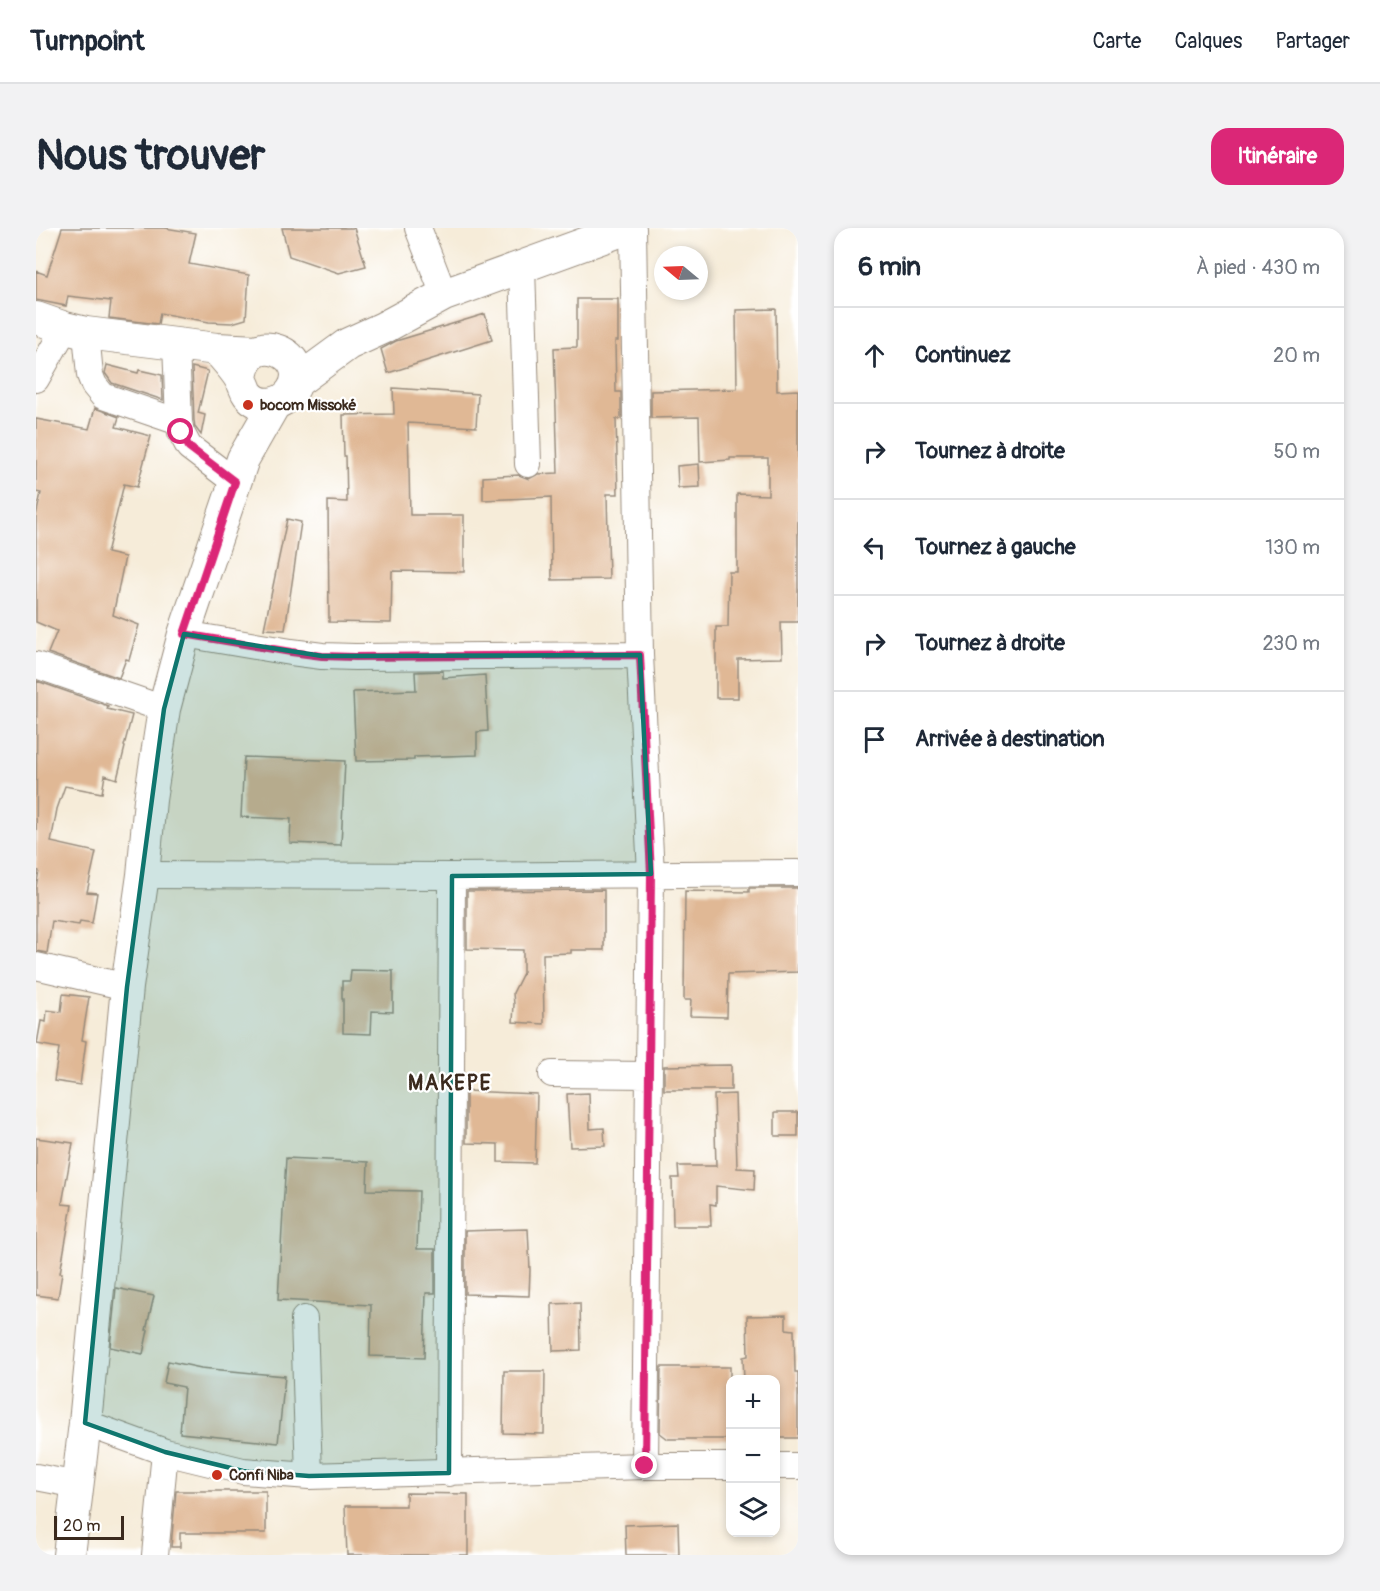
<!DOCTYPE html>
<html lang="fr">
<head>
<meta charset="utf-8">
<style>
  :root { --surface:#fff; --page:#f2f2f3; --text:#1f2937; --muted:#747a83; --line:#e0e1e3; --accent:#db2777 }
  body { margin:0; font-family:Pangolin,sans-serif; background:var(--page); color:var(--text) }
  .controls { position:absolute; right:18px; bottom:18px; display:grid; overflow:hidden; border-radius:12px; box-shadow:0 3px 9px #0003 }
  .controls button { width:54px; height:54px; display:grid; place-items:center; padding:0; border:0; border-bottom:2px solid var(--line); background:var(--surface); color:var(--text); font:30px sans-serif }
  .compass { position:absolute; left:618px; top:18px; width:54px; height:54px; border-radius:50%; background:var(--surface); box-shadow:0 3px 9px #0003; rotate:289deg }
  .scale { position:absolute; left:18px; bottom:15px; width:70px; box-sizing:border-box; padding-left:6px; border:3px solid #3b2a1e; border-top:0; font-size:16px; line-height:21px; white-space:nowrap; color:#3b2a1e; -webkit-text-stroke:4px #fff; paint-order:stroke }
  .stop { position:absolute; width:18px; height:18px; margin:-14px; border:4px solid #db2777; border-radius:50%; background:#fff }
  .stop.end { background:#db2777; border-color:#fff; box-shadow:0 2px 6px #0008 }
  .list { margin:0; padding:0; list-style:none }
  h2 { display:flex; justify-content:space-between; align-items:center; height:78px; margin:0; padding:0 24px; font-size:26px }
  h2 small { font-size:20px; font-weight:400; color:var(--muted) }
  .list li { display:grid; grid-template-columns:39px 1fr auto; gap:18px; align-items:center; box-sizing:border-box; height:96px; padding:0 24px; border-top:2px solid var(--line) }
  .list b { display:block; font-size:22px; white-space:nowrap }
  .list em { font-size:20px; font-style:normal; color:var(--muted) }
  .icon { flex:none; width:33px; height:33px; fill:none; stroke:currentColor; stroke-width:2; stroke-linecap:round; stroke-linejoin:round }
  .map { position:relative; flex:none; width:762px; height:1327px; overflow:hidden; border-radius:18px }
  header { display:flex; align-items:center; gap:36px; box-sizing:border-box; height:84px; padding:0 30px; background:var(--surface); border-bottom:2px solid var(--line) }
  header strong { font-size:28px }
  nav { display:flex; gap:33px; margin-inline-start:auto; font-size:21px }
  .intro { display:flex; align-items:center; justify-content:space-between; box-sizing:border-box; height:144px; padding:0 36px }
  h1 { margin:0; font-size:42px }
  .button { padding:15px 27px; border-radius:18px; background:var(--accent); color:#fff; font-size:21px; font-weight:700 }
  main { display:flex; gap:36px; padding:0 36px }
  aside { flex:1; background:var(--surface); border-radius:18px; box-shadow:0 3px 9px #0003 }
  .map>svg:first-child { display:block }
</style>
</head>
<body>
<header>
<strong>Turnpoint</strong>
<nav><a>Carte</a><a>Calques</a><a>Partager</a></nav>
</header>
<div class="intro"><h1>Nous trouver</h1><a class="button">Itinéraire</a></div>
<main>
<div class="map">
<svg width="762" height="1327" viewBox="0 0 762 1327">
  <rect width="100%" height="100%" fill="#fff"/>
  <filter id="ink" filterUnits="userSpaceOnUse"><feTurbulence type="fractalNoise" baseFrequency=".0167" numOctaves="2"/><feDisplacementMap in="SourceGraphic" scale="12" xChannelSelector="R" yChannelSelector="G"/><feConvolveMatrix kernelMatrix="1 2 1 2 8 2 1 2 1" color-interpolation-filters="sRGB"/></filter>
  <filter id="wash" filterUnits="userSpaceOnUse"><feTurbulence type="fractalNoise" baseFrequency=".008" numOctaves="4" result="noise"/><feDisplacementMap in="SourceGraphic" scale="24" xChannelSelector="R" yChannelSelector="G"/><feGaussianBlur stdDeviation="1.35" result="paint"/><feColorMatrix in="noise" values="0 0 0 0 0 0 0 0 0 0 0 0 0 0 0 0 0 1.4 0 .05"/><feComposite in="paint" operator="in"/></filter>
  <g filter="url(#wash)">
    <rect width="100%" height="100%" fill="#f6ecd9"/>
    <g id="blocks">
      <path fill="#e0b895" d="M 26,0 L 129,0 L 160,5 L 153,36 L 213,47 L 210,91 L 196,95 L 173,94 L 124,85 L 122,96 L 73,90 L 75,73 L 32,68 L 30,78 L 0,72 L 0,43 L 11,47 Z
        M 246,0 L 318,0 L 330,38 L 303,45 L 253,28 Z
        M 541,71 L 582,71 L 582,113 L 579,113 L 580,164 L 585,164 L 585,191 L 580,191 L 582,266 L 571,266 L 573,351 L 516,352 L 515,269 L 447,272 L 447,249 L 483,247 L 493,251 L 502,246 L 522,245 L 518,120 L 541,119 Z
        M 740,81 L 741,163 L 762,162 L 762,394 L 745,394 L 746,430 L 702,431 L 702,470 L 680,470 L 680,399 L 692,399 L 693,344 L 701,344 L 701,266 L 732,267 L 732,230 L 694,230 L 694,232 L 664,234 L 663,189 L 615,190 L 615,163 L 701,161 L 700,82 Z
        M 449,86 L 456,112 L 352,145 L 345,121 L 360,113 Z
        M 71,137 L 102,145 L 103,142 L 126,147 L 127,172 L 76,155 L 69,145 Z
        M 156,139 L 172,143 L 162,185 L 169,187 L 165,207 L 159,199 L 158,192 Z
        M 357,160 L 442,166 L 440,199 L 372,195 L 374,287 L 428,287 L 428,344 L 356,343 L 355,395 L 293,394 L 292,273 L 311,274 L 310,228 L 308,228 L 307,187 L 358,186 Z
        M 59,180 L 83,189 L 80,199 L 115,208 L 101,259 L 88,256 L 71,325 L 89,329 L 77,387 L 103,397 L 93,432 L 90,431 L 83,450 L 12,425 L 21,403 L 0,394 L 0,288 L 5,265 L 0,264 L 0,191 L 53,201 Z
        M 663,236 L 664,259 L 642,260 L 641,238 Z
        M 251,291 L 265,294 L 249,402 L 228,401 Z
        M 407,443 L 407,450 L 449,447 L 452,503 L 441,504 L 441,527 L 378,529 L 378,532 L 320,533 L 317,464 L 380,462 L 379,444 Z
        M 1,453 L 72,478 L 71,481 L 96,487 L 88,518 L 89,519 L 81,551 L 69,547 L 66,565 L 29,558 L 21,581 L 15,614 L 60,624 L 51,664 L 61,665 L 56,695 L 44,693 L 43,697 L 16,693 L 11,725 L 0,723 L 0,659 L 3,643 L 0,642 Z
        M 208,529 L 309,533 L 305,617 L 254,615 L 255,591 L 205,589 Z
        M 713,660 L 762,660 L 762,744 L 692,746 L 691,789 L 654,788 L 655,772 L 648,772 L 649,663 L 713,664 Z
        M 568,662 L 568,722 L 535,722 L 535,725 L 507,726 L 508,796 L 477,794 L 478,776 L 477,765 L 487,745 L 487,722 L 431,721 L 431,663 Z
        M 315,742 L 357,743 L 357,784 L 336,783 L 335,806 L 307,805 L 307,771 L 306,771 L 306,753 L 314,753 Z
        M 27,766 L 53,769 L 46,812 L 50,813 L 44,857 L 18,853 L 23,820 L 1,816 L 5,793 L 10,794 L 11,782 L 25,784 Z
        M 695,837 L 695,862 L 628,862 L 628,838 Z
        M 430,863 L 501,866 L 499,935 L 462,934 L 462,916 L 430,915 Z
        M 553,865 L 554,901 L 568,900 L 569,918 L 534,919 L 531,866 Z
        M 699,866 L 701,940 L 719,941 L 718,962 L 680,958 L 680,977 L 674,976 L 675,998 L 637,998 L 636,950 L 643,950 L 642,938 L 680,938 L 678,867 Z
        M 739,884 L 762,884 L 762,908 L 739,908 Z
        M 0,910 L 37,915 L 26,976 L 36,977 L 24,1045 L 26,1045 L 22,1070 L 0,1067 Z
        M 250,930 L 332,934 L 331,962 L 383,963 L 381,1021 L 399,1021 L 399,1065 L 390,1065 L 388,1130 L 334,1128 L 335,1077 L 242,1072 Z
        M 492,1001 L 494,1042 L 493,1068 L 429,1066 L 429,1003 Z
        M 80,1060 L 118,1068 L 110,1102 L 112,1102 L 107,1126 L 74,1119 Z
        M 544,1075 L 545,1122 L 517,1123 L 516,1076 Z
        M 750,1087 L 750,1101 L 758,1102 L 759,1144 L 762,1144 L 762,1210 L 740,1210 L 740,1152 L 708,1152 L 707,1129 L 712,1128 L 711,1088 Z
        M 132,1133 L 165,1140 L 249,1148 L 242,1215 L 144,1205 L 148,1159 L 128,1155 Z
        M 625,1139 L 694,1139 L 694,1211 L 632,1211 L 624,1205 Z
        M 468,1143 L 509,1143 L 508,1206 L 467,1205 Z
        M 140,1263 L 230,1263 L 230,1305 L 144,1305 L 144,1319 L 135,1319 Z
        M 370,1265 L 432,1266 L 432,1327 L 311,1327 L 309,1278 L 370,1278 Z
        M 642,1295 L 643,1327 L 590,1327 L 589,1297 Z"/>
    </g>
  </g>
  <g filter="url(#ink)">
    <use href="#blocks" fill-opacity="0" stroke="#988b7c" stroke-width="1.5"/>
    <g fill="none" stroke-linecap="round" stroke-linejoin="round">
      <defs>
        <path id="minor" d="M 382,0 L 408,67
          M 597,0 L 604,427 L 615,646 L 609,1238
          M 486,39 L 492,236
          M 50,105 L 54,147 L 58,157 L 67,168 L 143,194
          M 140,116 L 143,194 L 145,204 L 153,219 L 199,254
          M 0,151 L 29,100
          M 148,406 L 255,424 L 286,428 L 319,429 L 604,427
          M 0,437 L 128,481
          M 107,647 L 416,648 L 762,645
          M 0,738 L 91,759
          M 516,846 L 613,847
          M 268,1091 L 273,1248
          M 49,1195 L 129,1224 L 207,1243 L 273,1248 L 609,1238 L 694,1238
          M 740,1238 L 762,1238
          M 413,1245 L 416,648
          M 0,1249 L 42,1257
          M 119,1327 L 129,1224"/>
        <path id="major" d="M 0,90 L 29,100 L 50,105 L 181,121 L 221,123
          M 181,121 C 189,131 198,140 204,150 C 208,155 209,162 212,166 C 223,181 246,178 256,163 C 280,126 210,96 205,151
          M 260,154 L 312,116 L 347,100 L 408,67 L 592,0
          M 33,1327 L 49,1195 L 91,759 L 107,647 L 114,572 L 128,481 L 148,406 L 207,231 L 239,175"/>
      </defs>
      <use href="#minor" stroke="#988b7c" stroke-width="28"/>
      <use href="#major" stroke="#988b7c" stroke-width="34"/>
      <use href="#minor" stroke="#fff" stroke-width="26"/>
      <use href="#major" stroke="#fff" stroke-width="32"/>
    </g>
  </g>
  <g fill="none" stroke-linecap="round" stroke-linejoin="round" filter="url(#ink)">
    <path stroke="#db2777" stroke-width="8" d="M 145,204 L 153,219 L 199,254 L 148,406 L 255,424 L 286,428 L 319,429 L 604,427 L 615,646 L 609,1238"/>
  </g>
  <path fill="#0f766e" fill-opacity="0.2" stroke="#0f766e" stroke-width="4.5" stroke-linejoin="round" d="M 148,406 L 286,428 L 604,427 L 615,646 L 416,648 L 413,1245 L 273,1248 L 207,1243 L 129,1224 L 49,1195 L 91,759 L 128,481 Z"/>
  <g fill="#c8321e" stroke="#fff" stroke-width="2">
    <circle cx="212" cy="177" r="6"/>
    <circle cx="181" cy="1247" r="6"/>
  </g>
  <g text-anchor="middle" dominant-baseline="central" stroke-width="4.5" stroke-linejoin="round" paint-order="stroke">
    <g font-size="15" font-weight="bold" fill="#3b2a1e" stroke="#fff" text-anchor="start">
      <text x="224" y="177">bocom Missoké</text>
      <text x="193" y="1247">Confi Niba</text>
    </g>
    <g font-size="21" font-weight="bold" letter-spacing="1.5" fill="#3b2a1e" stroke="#fff">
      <text x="414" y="855">MAKEPE</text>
    </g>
  </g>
</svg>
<div class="controls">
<button>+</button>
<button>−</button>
<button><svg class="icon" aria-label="layers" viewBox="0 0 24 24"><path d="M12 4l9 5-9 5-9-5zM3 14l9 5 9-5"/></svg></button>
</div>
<svg class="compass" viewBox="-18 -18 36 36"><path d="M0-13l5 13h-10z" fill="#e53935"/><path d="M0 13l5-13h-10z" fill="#747a83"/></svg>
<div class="scale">20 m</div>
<div class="stop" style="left:145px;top:204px"></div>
<div class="stop end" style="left:609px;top:1238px"></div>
</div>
<aside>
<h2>6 min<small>À pied · 430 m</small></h2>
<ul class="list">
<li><svg class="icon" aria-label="ahead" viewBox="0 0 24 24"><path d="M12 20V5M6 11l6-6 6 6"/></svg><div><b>Continuez</b></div><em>20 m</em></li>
<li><svg class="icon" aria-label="right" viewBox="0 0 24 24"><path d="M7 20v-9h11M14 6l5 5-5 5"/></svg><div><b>Tournez à droite</b></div><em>50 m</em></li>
<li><svg class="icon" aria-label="left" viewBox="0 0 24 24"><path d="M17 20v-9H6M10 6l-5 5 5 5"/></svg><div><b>Tournez à gauche</b></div><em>130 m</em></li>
<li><svg class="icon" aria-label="right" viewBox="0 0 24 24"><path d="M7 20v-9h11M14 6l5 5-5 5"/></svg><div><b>Tournez à droite</b></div><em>230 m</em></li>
<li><svg class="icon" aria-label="arrive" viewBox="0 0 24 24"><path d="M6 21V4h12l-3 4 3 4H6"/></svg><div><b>Arrivée à destination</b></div></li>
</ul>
</aside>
</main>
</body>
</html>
